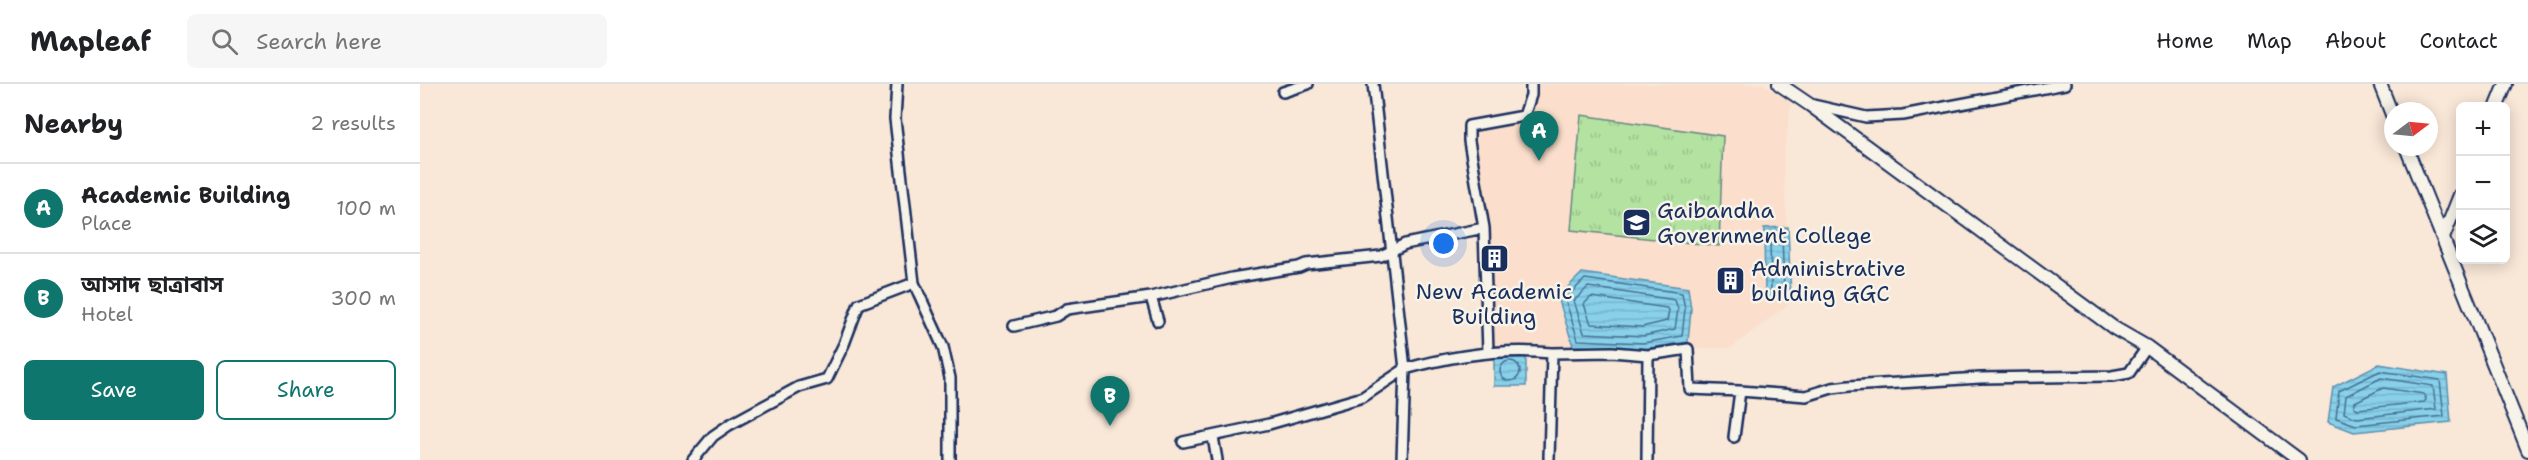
<!DOCTYPE html>
<html lang="en">
<head>
<meta charset="utf-8">
<style>
  :root { --surface:#fff; --page:#f6f6f6; --text:#202124; --muted:#757577; --line:#e0e0e0; --accent:#0f766e }
  body { margin:0; font-family:"Shantell Sans","Noto Sans Bengali",sans-serif; background:var(--page); color:var(--text) }
  .controls { position:absolute; right:18px; top:18px; display:grid; overflow:hidden; border-radius:9px; box-shadow:0 3px 15px #0003 }
  .controls button { width:54px; height:54px; display:grid; place-items:center; padding:0; border:0; border-bottom:2px solid var(--line); background:var(--surface); color:var(--text); font:30px sans-serif }
  .compass { position:absolute; left:1964px; top:18px; width:54px; height:54px; border-radius:50%; background:var(--surface); box-shadow:0 3px 15px #0003; rotate:74deg }
  .you { position:absolute; left:1024px; top:160px; width:21px; height:21px; margin:-15px; border:4px solid #fff; border-radius:50%; background:#1a73e8; box-shadow:0 0 0 9px #1a73e833 }
  .badge { display:grid; place-items:center; width:39px; height:39px; border-radius:50%; background:var(--accent); color:#fff; font-size:20px; font-weight:700 }
  .pin { position:absolute; translate:-50% -50px; filter:drop-shadow(0 2px 3px #0008) }
  .pin::after { content:''; position:absolute; top:32px; width:21px; height:18px; background:inherit; clip-path:polygon(0 0,100% 0,50% 100%) }
  .list { margin:0; padding:0; list-style:none }
  h2 { display:flex; justify-content:space-between; align-items:center; height:78px; margin:0; padding:0 24px; font-size:26px }
  h2 small { font-size:20px; font-weight:400; color:var(--muted) }
  .list li { display:grid; grid-template-columns:39px 1fr auto; gap:18px; align-items:center; box-sizing:border-box; height:90px; padding:0 24px; border-top:2px solid var(--line) }
  .list b { display:block; font-size:22px; white-space:nowrap }
  .list p { margin:0; font-size:20px; white-space:nowrap; color:var(--muted) }
  .list em { font-size:20px; font-style:normal; color:var(--muted) }
  .actions { display:flex; gap:12px; padding:18px 24px }
  .actions a { flex:1; padding:14px 0; border:2px solid var(--accent); border-radius:9px; text-align:center; font-size:21px; color:var(--accent) }
  .actions .main { background:var(--accent); color:#fff }
  .icon { flex:none; width:33px; height:33px; fill:none; stroke:currentColor; stroke-width:2; stroke-linecap:round; stroke-linejoin:round }
  .map { position:relative; flex:none; width:2108px; height:376px; overflow:hidden }
  header { display:flex; align-items:center; gap:36px; box-sizing:border-box; height:84px; padding:0 30px; background:var(--surface); border-bottom:2px solid var(--line) }
  header strong { font-size:28px }
  nav { display:flex; gap:33px; margin-inline-start:auto; font-size:21px }
  .search { width:420px; height:54px; background:var(--page); display:flex; align-items:center; gap:15px; box-sizing:border-box; padding:0 21px; border-radius:9px; color:var(--muted); font-size:22px }
  main { display:flex }
  aside { flex:1; background:var(--surface) }
  .map>svg:first-child { display:block }
</style>
</head>
<body>
<header>
<strong>Mapleaf</strong>
<div class="search"><svg class="icon" aria-label="search" viewBox="0 0 24 24"><circle cx="10" cy="10" r="6"/><path d="M15 15l6 6"/></svg>Search here</div>
<nav><a>Home</a><a>Map</a><a>About</a><a>Contact</a></nav>
</header>
<main>
<aside>
<h2>Nearby<small>2 results</small></h2>
<ul class="list">
<li><span class="badge">A</span><div><b>Academic Building</b><p>Place</p></div><em>100 m</em></li>
<li><span class="badge">B</span><div><b>আসাদ ছাত্রাবাস</b><p>Hotel</p></div><em>300 m</em></li>
</ul>
<div class="actions"><a class="main">Save</a><a>Share</a></div>
</aside>
<div class="map">
<svg width="2108" height="376" viewBox="0 0 2108 376">
  <defs>
    <pattern id="park-tufts" width="24" height="20" patternUnits="userSpaceOnUse" patternTransform="scale(1.5)"><rect width="24" height="20" fill="#b3e2a1"/><path d="M3 7l-1-3M5 7V3M7 7l1-3M15 17l-1-3M17 17v-4M19 17l1-3" fill="none" stroke="#99c28d"/></pattern>
    <pattern id="water-rules" width="6" height="5" patternUnits="userSpaceOnUse" patternTransform="scale(1.5)"><rect width="6" height="5" fill="#88d1e9"/><path d="M0 2.5h6" fill="none" stroke="#75b4ca"/></pattern>
  </defs>
  <rect width="100%" height="100%" fill="#f9e7d7"/>
  <filter id="ink" filterUnits="userSpaceOnUse"><feTurbulence type="fractalNoise" baseFrequency=".0167" numOctaves="2"/><feDisplacementMap in="SourceGraphic" scale="12" xChannelSelector="R" yChannelSelector="G"/><feConvolveMatrix kernelMatrix="1 2 1 2 8 2 1 2 1" color-interpolation-filters="sRGB"/></filter>
  <g filter="url(#ink)">
    <path fill="#fbdecb" d="M 1107,0 L 1344,0 L 1371,19 L 1363,76 L 1371,218 L 1311,264 L 1069,267 L 1066,145 L 1050,43 L 1104,33 Z"/>
    <path fill="url(#park-tufts)" stroke="#678880" stroke-width="1.5" d="M 1161,31 L 1303,52 L 1299,162 L 1151,146 Z"/>
    <path fill="url(#water-rules)" stroke="#5c90b1" stroke-width="1.5" d="M 1368,143 L 1371,215 L 1345,215 L 1344,144 Z
      M 1162,189 L 1268,204 L 1271,225 L 1268,258 L 1223,265 L 1153,262 L 1138,213 Z
      M 1074,272 L 1106,273 L 1106,302 L 1074,302 Z
      M 1959,280 L 2027,291 L 2031,338 L 1934,348 L 1908,338 L 1913,303 Z"/>
    <g fill="none" stroke-linecap="round" stroke-linejoin="round">
      <path stroke="#477096" stroke-width="1.5" d="M 1353,150 L 1360,150 L 1362,152 L 1364,206 L 1362,209 L 1353,209 L 1351,206 L 1350,153 Z
        M 1165,195 L 1262,209 L 1265,225 L 1262,252 L 1223,259 L 1158,256 L 1145,215 Z
        M 1168,203 L 1255,216 L 1258,225 L 1255,245 L 1223,252 L 1164,249 L 1154,217 Z
        M 1171,213 L 1247,224 L 1249,226 L 1247,237 L 1222,243 L 1171,240 L 1164,220 Z
        M1080 287a10 10 0 1 1 20 0a10 10 0 1 1-20 0Z
        M 1960,287 L 2020,296 L 2024,332 L 1936,341 L 1916,334 L 1919,307 Z
        M 1961,294 L 2013,302 L 2016,325 L 1937,334 L 1924,329 L 1926,312 Z
        M 1963,304 L 2004,310 L 2006,316 L 2004,318 L 1938,325 L 1934,323 L 1935,318 Z"/>
      <defs>
        <path id="minor" d="M 477,0 L 475,35 L 494,199 L 523,263 L 530,294 L 530,376
          M 863,8 L 888,0
          M 1393,21 L 1446,33 L 1483,31 L 1645,0
          M 731,213 L 738,237
          M 594,242 L 636,232 L 647,225 L 731,213 L 812,194 L 879,183 L 886,180 L 961,172 L 985,160 L 1064,144
          M 1068,268 L 1064,144 L 1049,57 L 1049,42 L 1104,32 L 1111,11 L 1111,0
          M 1132,269 L 1192,268 L 1228,271 L 1268,265 L 1270,305 L 1320,307
          M 793,353 L 797,376
          M 1314,353 L 1320,307 L 1386,312 L 1412,304 L 1429,302 L 1560,294 L 1692,292 L 1709,289 L 1727,263
          M 763,358 L 849,340 L 943,313 L 985,285 L 953,0
          M 273,376 L 293,352 L 309,341 L 379,303 L 407,295 L 424,260 L 439,220 L 494,199
          M 982,376 L 985,285 C 1034,271 1082,264 1132,269 L 1129,374
          M 1227,376 L 1228,271"/>
        <path id="major" d="M 1359,0 L 1390,21 L 1694,244 L 1727,263 L 1879,376
          M 1960,0 L 1973,33
          M 2077,22 L 2086,0
          M 1986,63 L 2108,366
          M 2023,154 L 2040,111"/>
      </defs>
      <use href="#minor" stroke="#1b2f5e" stroke-width="14"/>
      <use href="#major" stroke="#1b2f5e" stroke-width="16"/>
      <use href="#minor" stroke="#f7f3e8" stroke-width="9"/>
      <use href="#major" stroke="#f7f3e8" stroke-width="12"/>
    </g>
  </g>
  <defs>
    <symbol id="university-square" viewBox="-11 -11 22 22"><rect x="-9" y="-9" width="18" height="18" rx="4" fill="#1b2f5e" stroke="#f7f3e8"/><path d="M0-5L7-2L0 1L-7-2ZM-4 1L0 2.5L4 1V4Q0 6-4 4Z" fill="#fff"/></symbol>
    <symbol id="building-square" viewBox="-11 -11 22 22"><rect x="-9" y="-9" width="18" height="18" rx="4" fill="#1b2f5e" stroke="#f7f3e8"/><path d="M-4-6H4V6H1V3H-1V6H-4ZM-2.5-4.3h1.7v1.8h-1.7ZM.8-4.3h1.7v1.8H.8ZM-2.5-1h1.7V.8h-1.7ZM.8-1h1.7V.8H.8Z" fill="#fff"/></symbol>
  </defs>
  <g fill-rule="evenodd">
    <use href="#university-square" x="1200" y="122" width="33" height="33"/>
    <use href="#building-square" x="1058" y="158" width="33" height="33"/>
    <use href="#building-square" x="1294" y="180" width="33" height="33"/>
  </g>
  <g text-anchor="middle" dominant-baseline="central" stroke-width="5" stroke-linejoin="round" paint-order="stroke">
    <g font-size="22" fill="#1b2f5e" stroke="#f7f3e8" text-anchor="start">
      <text x="1237" y="126">Gaibandha<tspan x="1237" dy="25">Government College</tspan></text>
      <text x="1331" y="184">Administrative<tspan x="1331" dy="25">building GGC</tspan></text>
      <text x="1074" y="207" text-anchor="middle">New Academic<tspan x="1074" dy="25">Building</tspan></text>
    </g>
  </g>
</svg>
<div class="controls">
<button>+</button>
<button>−</button>
<button><svg class="icon" aria-label="layers" viewBox="0 0 24 24"><path d="M12 4l9 5-9 5-9-5zM3 14l9 5 9-5"/></svg></button>
</div>
<svg class="compass" viewBox="-18 -18 36 36"><path d="M0-13l5 13h-10z" fill="#e53935"/><path d="M0 13l5-13h-10z" fill="#757577"/></svg>
<div class="you"></div>
<div class="pin badge" style="left:1119px;top:77px">A</div>
<div class="pin badge" style="left:690px;top:342px">B</div>
</div>
</main>
</body>
</html>
